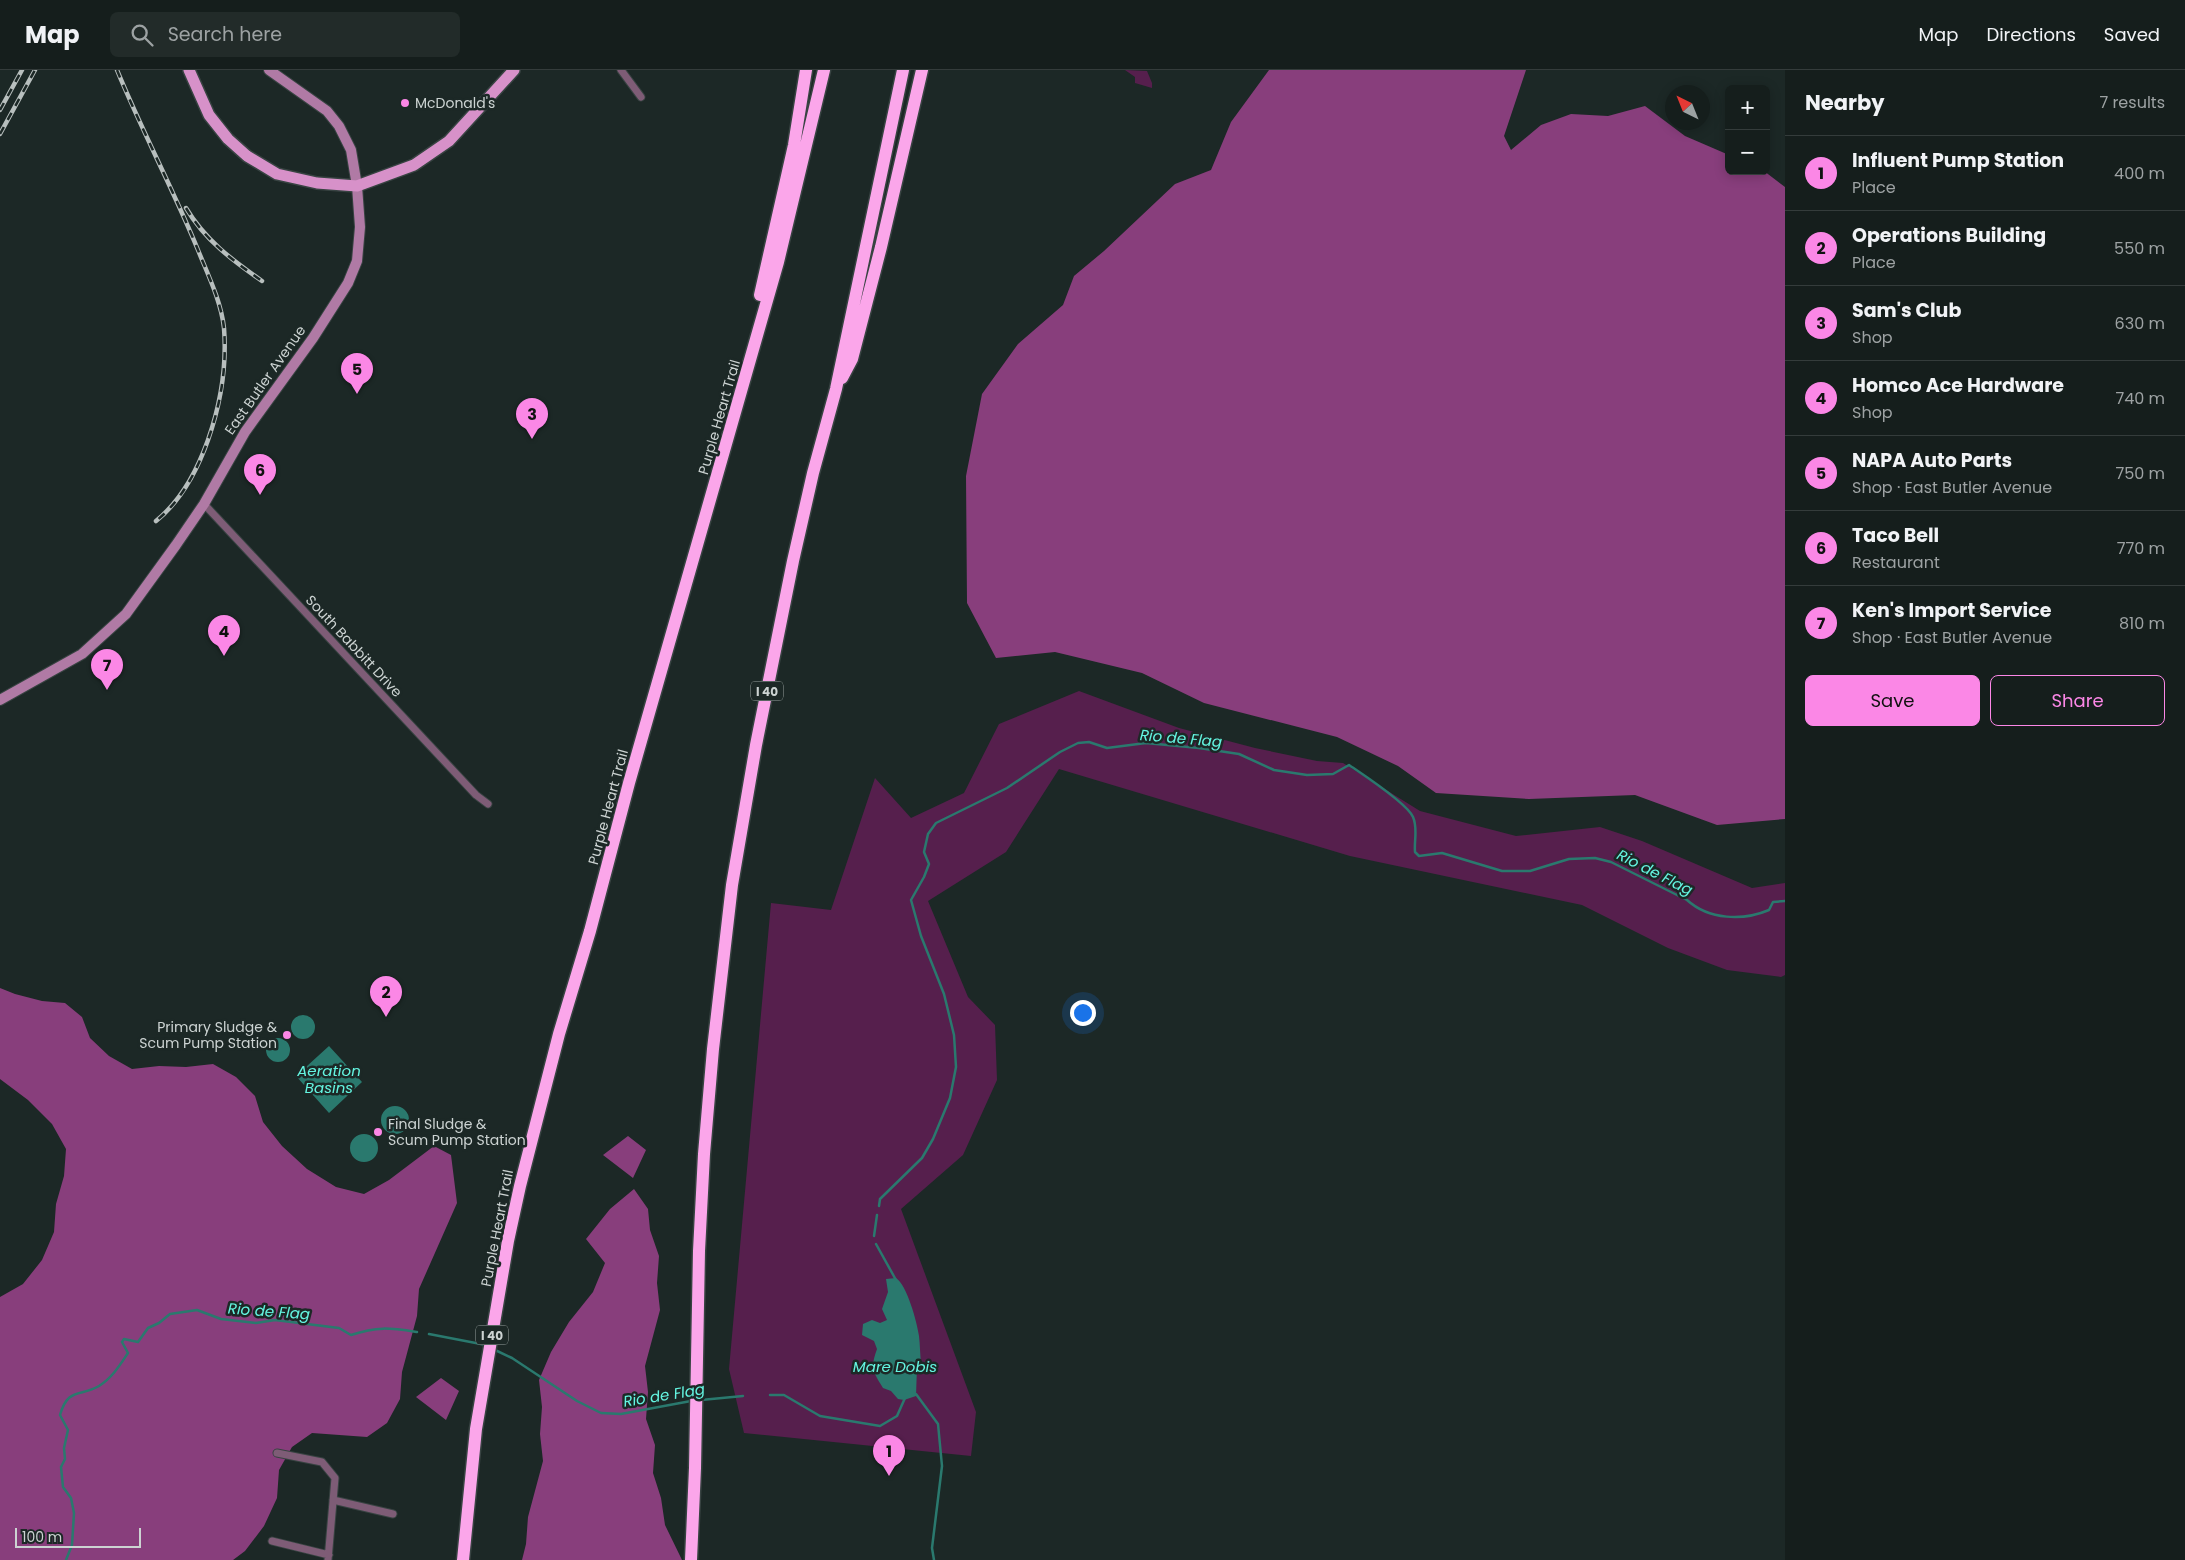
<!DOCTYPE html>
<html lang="en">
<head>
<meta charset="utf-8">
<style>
  :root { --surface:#151e1c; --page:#222b29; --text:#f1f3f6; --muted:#9da2a3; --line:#343c3b; --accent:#fb87e6 }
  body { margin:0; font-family:Poppins,sans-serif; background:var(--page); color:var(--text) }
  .controls { position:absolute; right:15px; top:15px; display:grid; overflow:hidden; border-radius:8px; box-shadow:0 2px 12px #0003 }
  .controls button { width:45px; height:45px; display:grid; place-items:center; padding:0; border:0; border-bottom:1px solid var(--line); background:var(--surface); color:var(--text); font:25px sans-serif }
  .compass { position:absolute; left:1665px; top:15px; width:45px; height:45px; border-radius:50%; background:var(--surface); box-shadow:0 2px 12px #0003; rotate:317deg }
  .scale { position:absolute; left:15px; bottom:12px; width:126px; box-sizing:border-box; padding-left:5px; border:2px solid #ccd3d2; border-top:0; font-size:14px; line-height:18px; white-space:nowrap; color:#ccd3d2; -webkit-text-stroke:4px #1c2826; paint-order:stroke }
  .you { position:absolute; left:1082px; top:942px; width:18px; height:18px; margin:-12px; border:4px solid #fff; border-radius:50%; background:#1a73e8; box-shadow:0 0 0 8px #1a73e833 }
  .badge { display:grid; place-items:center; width:32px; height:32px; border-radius:50%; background:var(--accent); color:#111; font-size:16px; font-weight:700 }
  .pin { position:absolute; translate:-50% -41px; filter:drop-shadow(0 1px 2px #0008) }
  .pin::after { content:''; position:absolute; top:26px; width:18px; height:15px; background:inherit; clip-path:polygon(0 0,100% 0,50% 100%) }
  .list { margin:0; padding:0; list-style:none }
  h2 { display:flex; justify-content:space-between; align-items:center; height:65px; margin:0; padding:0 20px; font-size:21px }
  h2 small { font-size:16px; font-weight:400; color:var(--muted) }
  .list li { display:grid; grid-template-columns:32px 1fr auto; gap:15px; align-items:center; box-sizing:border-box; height:75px; padding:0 20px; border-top:1px solid var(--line) }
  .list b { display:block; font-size:19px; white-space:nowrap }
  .list p { margin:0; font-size:16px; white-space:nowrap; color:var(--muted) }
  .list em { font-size:16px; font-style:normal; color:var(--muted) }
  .actions { display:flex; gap:10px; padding:15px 20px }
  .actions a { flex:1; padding:11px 0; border:1px solid var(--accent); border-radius:8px; text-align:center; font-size:18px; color:var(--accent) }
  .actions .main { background:var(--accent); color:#111 }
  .icon { flex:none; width:28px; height:28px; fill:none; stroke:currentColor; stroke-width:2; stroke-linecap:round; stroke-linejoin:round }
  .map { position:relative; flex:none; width:1785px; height:1490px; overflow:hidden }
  header { display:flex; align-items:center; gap:30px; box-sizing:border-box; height:70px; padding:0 25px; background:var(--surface); border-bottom:1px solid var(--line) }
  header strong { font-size:24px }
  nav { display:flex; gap:28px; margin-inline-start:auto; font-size:18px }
  .search { width:350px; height:45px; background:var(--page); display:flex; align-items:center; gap:12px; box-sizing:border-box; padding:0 18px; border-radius:8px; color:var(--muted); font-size:19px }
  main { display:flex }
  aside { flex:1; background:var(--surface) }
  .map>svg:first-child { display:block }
</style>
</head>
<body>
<header>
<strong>Map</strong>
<div class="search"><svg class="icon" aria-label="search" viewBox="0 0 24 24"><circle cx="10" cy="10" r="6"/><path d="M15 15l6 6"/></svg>Search here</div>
<nav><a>Map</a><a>Directions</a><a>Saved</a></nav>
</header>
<main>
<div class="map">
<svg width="1785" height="1490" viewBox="0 0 1785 1490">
  <rect width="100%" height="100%" fill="#1c2826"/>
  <path fill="#561f4d" d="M 1125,0 L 1147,1 L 1152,13 L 1152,18 L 1135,13 L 1135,7 Z
    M 1079,621 L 1179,658 L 1255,678 L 1317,691 L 1343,693 L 1420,741 L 1516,766 L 1600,757 L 1642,771 L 1752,818 L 1785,813 L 1785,905 L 1781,907 L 1727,900 L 1668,878 L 1582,835 L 1350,786 L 1059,699 L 1006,782 L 928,831 L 968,927 L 995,955 L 997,1010 L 963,1085 L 901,1139 L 976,1342 L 971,1386 L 744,1363 L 729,1299 L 771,833 L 831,840 L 875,708 L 911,748 L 964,723 L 999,654 Z"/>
  <path fill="#883e7c" d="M 1269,0 L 1526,0 L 1504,66 L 1511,80 L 1541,55 L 1571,44 L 1608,46 L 1645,36 L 1685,66 L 1729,85 L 1729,101 L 1764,101 L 1785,117 L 1785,749 L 1717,755 L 1635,725 L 1529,729 L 1436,723 L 1398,696 L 1337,667 L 1204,633 L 1142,603 L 1055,582 L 996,588 L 967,533 L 966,406 L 982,324 L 1018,274 L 1063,235 L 1074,206 L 1104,181 L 1175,114 L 1211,100 L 1231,52 Z
    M 0,918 L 15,924 L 42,931 L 65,933 L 82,947 L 90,968 L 109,986 L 132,999 L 159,996 L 186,997 L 213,994 L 236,1007 L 255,1026 L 263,1052 L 282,1076 L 307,1099 L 336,1117 L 364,1124 L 389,1110 L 434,1076 L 451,1085 L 457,1133 L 419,1219 L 417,1246 L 402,1302 L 400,1329 L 387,1353 L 367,1367 L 312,1363 L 292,1377 L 279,1400 L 277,1428 L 264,1456 L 245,1481 L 233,1490 L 0,1490 L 0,1227 L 23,1214 L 42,1190 L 54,1162 L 56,1134 L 64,1106 L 66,1079 L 52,1054 L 28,1030 L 0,1009 Z
    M 628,1066 L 646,1080 L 633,1108 L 603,1085 Z
    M 634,1119 L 648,1139 L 650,1160 L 659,1186 L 657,1213 L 660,1240 L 645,1296 L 648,1322 L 646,1349 L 655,1375 L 653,1403 L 661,1428 L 665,1455 L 682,1490 L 522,1490 L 526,1474 L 528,1447 L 543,1391 L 540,1364 L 542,1337 L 539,1310 L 551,1282 L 569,1252 L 593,1222 L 605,1193 L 586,1169 L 610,1139 Z
    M 441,1308 L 459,1321 L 446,1350 L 416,1327 Z"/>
  <path fill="#2a796e" d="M291 957a12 12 0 1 1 24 0a12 12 0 1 1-24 0Z
    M266 980a12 12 0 1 1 24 0a12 12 0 1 1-24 0Z
    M 329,976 L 362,1012 L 329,1043 L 296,1006 Z
    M381 1050a14 14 0 1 1 28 0a14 14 0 1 1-28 0Z
    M350 1078a14 14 0 1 1 28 0a14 14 0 1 1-28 0Z
    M 896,1208 C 907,1215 917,1252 919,1266 C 920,1274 920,1284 921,1293 L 917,1297 L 916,1326 L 904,1330 L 898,1329 L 891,1321 L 883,1318 C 873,1302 870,1298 877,1279 L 874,1271 L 862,1265 L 863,1254 L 872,1250 L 880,1253 L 887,1250 L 882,1239 L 888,1222 L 886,1209 Z"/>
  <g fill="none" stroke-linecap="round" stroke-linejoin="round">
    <path stroke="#2a796e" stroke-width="2.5" d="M 879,1136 L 880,1129 L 922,1088 L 933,1069 L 950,1028 L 956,997 L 954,965 L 944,924 L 921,866 L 911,830 L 924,807 L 929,794 L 924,782 L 928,764 L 936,753 L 1007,718 L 1060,682 L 1078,673 L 1089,672 L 1107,678 L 1146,673 L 1199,678 L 1239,684 L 1274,700 L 1307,705 L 1333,704 L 1349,695 C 1362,704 1407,733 1413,747 C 1418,758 1414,770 1415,782 L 1419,786 L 1442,783 L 1502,801 L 1530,801 L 1569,789 L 1595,788 L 1611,792 L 1687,830 C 1709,850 1743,851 1769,840 L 1773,832 L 1785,831
      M 874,1166 L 877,1145
      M 876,1174 L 896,1210
      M 429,1264 L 486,1275
      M 493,1279 L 512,1288 L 577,1331 L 601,1343 L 621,1344 L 691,1331
      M 916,1324 L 938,1354 L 942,1396 L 932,1478 L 934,1490
      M 770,1325 L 784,1325 L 820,1346 L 880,1356 L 897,1346 L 905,1328
      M 701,1330 L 743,1326
      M 66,1490 L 72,1475 L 74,1443 L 71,1428 L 63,1417 L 61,1397 L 65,1389 L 64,1378 L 68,1360 L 60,1345 C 68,1317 80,1327 99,1316 C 112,1308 120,1295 128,1283 L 122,1272 L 124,1269 L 138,1272 L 148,1258 L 159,1253 L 170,1244 L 197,1240 L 221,1249 L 256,1253 L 275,1250 L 339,1258 L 351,1265 C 377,1256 390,1258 417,1262"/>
    <defs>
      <path id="street" d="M 621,0 L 641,27
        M 204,434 L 476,725 L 488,734
        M 277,1383 L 322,1392 L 335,1408 L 328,1490
        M 333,1430 L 393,1444
        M 272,1471 L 329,1485"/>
      <path id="secondary" d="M 0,630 L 82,584 L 126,544 L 176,475 L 204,434 L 245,362 L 313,268 L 348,213 L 357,191 L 360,157 L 357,116 L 351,80 L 339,56 L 327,41 L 269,0"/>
      <path id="primary" d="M 189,0 L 209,45 L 228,69 L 247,86 L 277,104 L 317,113 L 357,116 L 414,95 L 449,71 L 514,0"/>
      <path id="highway" d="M 760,225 L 794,75 L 806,0
        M 842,308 L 852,289 L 881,177 L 922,0
        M 463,1490 L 476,1359 L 508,1171 L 520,1116 L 559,964 L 590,861 L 629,713 L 778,192 L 824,0
        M 691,1490 L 695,1398 L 699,1181 L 704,1084 L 713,979 L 732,815 L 756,675 L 793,491 L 813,403 L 836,319 L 903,0"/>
    </defs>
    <use href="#street" stroke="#384342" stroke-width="9"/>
    <use href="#secondary" stroke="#384342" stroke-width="12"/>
    <use href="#primary" stroke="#384342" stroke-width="14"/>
    <use href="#highway" stroke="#384342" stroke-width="15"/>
    <use href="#street" stroke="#7e5c76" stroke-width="7"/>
    <use href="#secondary" stroke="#b07aa5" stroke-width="10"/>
    <use href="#primary" stroke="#d791c9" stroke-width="11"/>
    <use href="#highway" stroke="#fba6ea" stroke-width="12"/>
    <defs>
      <path id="rail" d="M 117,0 C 142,61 173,119 198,180 C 208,205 221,231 224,258 C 227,297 221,333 208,370 C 197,401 182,430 156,451
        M 0,40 L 22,0
        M 0,64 L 35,0
        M 186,138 C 205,170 232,190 262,211"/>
    </defs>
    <use href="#rail" stroke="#b8bfbe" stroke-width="4.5"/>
    <use href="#rail" stroke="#1c2826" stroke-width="2.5" stroke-dasharray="8" stroke-linecap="butt"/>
  </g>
  <g fill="#fb87e6" stroke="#1c2826" stroke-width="2">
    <circle cx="405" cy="33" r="5"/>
    <circle cx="287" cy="965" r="5"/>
    <circle cx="378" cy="1062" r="5"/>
  </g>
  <g text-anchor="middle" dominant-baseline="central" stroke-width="5" stroke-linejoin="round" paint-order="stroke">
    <g fill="#1c2826" stroke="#97a09e" stroke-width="1">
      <rect x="751" y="611.5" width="32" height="19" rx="4"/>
      <rect x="476" y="1255.5" width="32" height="19" rx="4"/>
    </g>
    <g font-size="12" font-weight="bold" fill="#ccd3d2">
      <text x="767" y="621">I 40</text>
      <text x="492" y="1265">I 40</text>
    </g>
    <g font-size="14" fill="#ccd3d2" stroke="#1c2826" text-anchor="start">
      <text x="415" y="33">McDonald's</text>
      <text x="277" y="957" text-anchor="end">Primary Sludge &amp;<tspan x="277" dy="16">Scum Pump Station</tspan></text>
      <text x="388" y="1054">Final Sludge &amp;<tspan x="388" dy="16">Scum Pump Station</tspan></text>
    </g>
    <g font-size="14" fill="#ccd3d2" stroke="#1c2826">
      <text transform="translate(265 310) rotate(-55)">East Butler Avenue</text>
      <text transform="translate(719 347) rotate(-74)">Purple Heart Trail</text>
      <text transform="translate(354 576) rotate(47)">South Babbitt Drive</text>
      <text transform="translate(608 737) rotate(-75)">Purple Heart Trail</text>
      <text transform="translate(497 1158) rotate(-79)">Purple Heart Trail</text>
    </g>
    <g font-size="15" font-style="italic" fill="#64f5e1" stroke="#1c2826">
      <text transform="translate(1181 668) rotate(5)">Rio de Flag</text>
      <text transform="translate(1655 802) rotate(27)">Rio de Flag</text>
      <text x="329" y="1000">Aeration<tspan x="329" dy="17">Basins</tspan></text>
      <text transform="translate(269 1241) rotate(4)">Rio de Flag</text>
      <text x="895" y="1296">Mare Dobis</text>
      <text transform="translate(664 1325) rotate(-9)">Rio de Flag</text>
    </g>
  </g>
</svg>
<div class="controls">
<button>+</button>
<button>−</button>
</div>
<svg class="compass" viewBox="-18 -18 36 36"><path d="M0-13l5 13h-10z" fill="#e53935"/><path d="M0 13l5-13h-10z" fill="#9da2a3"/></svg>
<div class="scale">100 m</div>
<div class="you"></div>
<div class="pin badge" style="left:889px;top:1406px">1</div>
<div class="pin badge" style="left:386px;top:947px">2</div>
<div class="pin badge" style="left:532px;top:369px">3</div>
<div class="pin badge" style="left:224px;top:586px">4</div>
<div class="pin badge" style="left:357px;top:324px">5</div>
<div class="pin badge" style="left:260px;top:425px">6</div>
<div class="pin badge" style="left:107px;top:620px">7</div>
</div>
<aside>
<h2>Nearby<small>7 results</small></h2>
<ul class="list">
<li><span class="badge">1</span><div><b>Influent Pump Station</b><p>Place</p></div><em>400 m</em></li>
<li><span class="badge">2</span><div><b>Operations Building</b><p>Place</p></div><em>550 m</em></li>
<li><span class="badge">3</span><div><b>Sam's Club</b><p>Shop</p></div><em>630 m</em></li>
<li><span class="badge">4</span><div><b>Homco Ace Hardware</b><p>Shop</p></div><em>740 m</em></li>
<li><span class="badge">5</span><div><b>NAPA Auto Parts</b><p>Shop · East Butler Avenue</p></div><em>750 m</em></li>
<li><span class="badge">6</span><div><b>Taco Bell</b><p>Restaurant</p></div><em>770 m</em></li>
<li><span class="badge">7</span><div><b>Ken's Import Service</b><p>Shop · East Butler Avenue</p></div><em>810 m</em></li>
</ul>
<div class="actions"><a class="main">Save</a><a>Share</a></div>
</aside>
</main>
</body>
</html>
